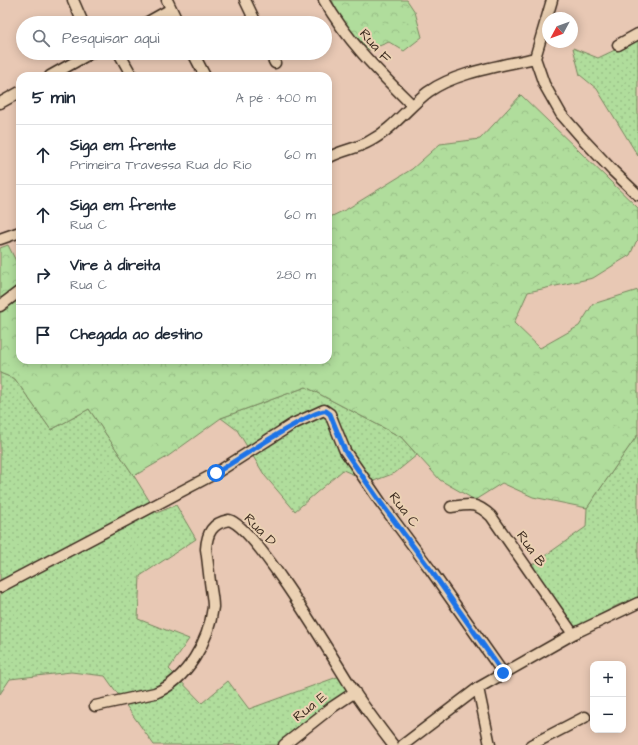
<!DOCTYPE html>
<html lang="pt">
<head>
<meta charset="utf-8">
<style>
  :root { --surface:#fff; --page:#f6f6f7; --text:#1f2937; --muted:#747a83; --line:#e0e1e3 }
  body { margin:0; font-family:"Architects Daughter",sans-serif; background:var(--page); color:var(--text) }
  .controls { position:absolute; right:12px; bottom:12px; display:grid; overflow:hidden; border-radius:8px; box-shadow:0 2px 10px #0003 }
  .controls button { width:36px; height:36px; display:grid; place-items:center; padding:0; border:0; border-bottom:1px solid var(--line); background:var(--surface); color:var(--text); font:20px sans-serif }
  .compass { position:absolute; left:542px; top:12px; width:36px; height:36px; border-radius:50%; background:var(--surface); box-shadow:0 2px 10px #0003; rotate:229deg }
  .stop { position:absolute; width:12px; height:12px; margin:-9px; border:3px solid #1a73e8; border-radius:50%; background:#fff }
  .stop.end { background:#1a73e8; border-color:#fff; box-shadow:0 1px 4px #0008 }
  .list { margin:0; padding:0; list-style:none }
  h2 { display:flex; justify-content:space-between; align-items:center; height:52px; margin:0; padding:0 16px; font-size:17px }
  h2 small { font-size:13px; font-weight:400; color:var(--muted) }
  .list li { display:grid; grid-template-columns:26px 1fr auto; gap:12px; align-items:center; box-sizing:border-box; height:60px; padding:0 16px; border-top:1px solid var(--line) }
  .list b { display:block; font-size:15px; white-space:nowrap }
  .list p { margin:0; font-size:13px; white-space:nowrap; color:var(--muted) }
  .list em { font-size:13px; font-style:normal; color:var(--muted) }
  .icon { flex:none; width:22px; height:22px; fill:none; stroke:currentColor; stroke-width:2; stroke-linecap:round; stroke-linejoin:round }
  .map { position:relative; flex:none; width:638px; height:745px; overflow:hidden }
  .search { position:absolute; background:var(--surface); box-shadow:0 2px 10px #0003; left:16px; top:16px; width:316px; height:44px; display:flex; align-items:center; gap:10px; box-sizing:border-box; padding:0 14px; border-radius:22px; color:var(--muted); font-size:15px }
  .panel { position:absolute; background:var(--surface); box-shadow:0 2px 10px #0003; left:16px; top:72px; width:316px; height:292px; border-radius:12px }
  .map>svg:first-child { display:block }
</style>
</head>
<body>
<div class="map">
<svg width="638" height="745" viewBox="0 0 638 745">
  <defs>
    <pattern id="grass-dots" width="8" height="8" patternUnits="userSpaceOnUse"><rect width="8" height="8" fill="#b0dd9c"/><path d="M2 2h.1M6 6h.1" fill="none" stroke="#98be86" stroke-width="1.8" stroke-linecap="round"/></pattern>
    <pattern id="forest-crowns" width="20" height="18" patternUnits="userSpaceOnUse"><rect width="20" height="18" fill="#b0dd9c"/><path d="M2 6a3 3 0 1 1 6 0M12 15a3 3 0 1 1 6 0" fill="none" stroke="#98be86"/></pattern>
  </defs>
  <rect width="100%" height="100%" fill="#e8c8b4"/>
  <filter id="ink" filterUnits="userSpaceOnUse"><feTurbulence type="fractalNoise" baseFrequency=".025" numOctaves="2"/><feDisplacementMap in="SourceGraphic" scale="8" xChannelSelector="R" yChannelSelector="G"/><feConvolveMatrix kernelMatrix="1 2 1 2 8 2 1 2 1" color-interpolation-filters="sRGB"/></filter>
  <g filter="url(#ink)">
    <path fill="url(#grass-dots)" stroke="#76845d" d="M 638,39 L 638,156 L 597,89 L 580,75 L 573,48 L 598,58 Z
      M 0,373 L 15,379 L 51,430 L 89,409 L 134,476 L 157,513 L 176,505 L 196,539 L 140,576 L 138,619 L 189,639 L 169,669 L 202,703 L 228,681 L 249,709 L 340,676 L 347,691 L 277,745 L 154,745 L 105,676 L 71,672 L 10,679 L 0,694 Z
      M 306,387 L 401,437 L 417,455 L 395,473 L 371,482 L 343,470 L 295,511 L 265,476 L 237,430 L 221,418 Z
      M 638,434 L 638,597 L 618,605 L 575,628 L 532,565 L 586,527 L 587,508 Z"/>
    <path fill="url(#forest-crowns)" stroke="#76845d" d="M 332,0 L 407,0 L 415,12 L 422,37 L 404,51 L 389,42 L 369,50 L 341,20 Z
      M 521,95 L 638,208 L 638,240 L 636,242 L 630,255 L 593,278 L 528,292 L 514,323 L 540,348 L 579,326 L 593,304 L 638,290 L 638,434 L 587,508 L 533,497 L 502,483 L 475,500 L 440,480 L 401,437 L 306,387 L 221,418 L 167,457 L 134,476 L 89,409 L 51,430 L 15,379 L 0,373 L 0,248 L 8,245 L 20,269 L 20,360 L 328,360 L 328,218 L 347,209 L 412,169 L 440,144 L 480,139 Z"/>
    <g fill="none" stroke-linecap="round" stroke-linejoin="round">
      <defs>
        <path id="minor" d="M 73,0 L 83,23
          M 167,0 L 178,23
          M 245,0 L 256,23
          M 324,0 C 348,42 378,71 412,105
          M 552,0 L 535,58 L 544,84 L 561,114 L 582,138 L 613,171 L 638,195
          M 146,23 L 171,9
          M 618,45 L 638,34
          M 119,53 L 132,76
          M 193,53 L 205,76
          M 270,53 L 275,63
          M 50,76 L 91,53
          M 0,103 L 20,92
          M 328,158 C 341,150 357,149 370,141 C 393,129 408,107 428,92 C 456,72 501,66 535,58
          M 0,239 L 20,232
          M 0,306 L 20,291
          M 451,507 C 470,504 476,502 491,516 L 573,634
          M 0,587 L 216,473 L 293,424 L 324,410 L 330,414 L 345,451 L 359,471 L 381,503 L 430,569 L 503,673
          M 478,688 L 490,745
          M 95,706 L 155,693 C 187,680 209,641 213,607 C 213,602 212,595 211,589 C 209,576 208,562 206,549 C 207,533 212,523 229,520 C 257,528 335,662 355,693 C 367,711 380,728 393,745
          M 284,745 L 331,708 L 355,692
          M 403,745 L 478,688 L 573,634 L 638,603
          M 531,745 L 585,717"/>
      </defs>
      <use href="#minor" stroke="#3b2a1e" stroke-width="13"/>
      <use href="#minor" stroke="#ebd1b3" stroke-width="10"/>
    </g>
  </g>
  <g fill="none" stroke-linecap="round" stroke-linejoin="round" filter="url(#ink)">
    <path stroke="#1a73e8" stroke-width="5" d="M 216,473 C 232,463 315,408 326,411 L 330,414 L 345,451 L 381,503 L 430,569 L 503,673"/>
  </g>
  <g text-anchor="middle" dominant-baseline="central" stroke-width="4" stroke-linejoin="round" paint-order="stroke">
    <g font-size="14" fill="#3b2a1e" stroke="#ebd1b3">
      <text transform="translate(375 46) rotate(49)">Rua F</text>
      <text transform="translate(404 510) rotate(53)">Rua C</text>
      <text transform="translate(260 530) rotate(45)">Rua D</text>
      <text transform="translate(531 549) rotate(55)">Rua B</text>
      <text transform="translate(310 707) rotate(-38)">Rua E</text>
    </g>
  </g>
</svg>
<div class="controls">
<button>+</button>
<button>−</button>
</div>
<svg class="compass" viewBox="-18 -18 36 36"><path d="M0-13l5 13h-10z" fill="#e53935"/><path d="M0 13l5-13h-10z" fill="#747a83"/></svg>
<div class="stop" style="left:216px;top:473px"></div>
<div class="stop end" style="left:503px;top:673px"></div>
<div class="search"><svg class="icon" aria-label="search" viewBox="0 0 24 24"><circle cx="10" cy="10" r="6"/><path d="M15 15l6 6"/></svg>Pesquisar aqui</div>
<section class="panel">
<h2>5 min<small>A pé · 400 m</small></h2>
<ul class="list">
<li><svg class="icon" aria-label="ahead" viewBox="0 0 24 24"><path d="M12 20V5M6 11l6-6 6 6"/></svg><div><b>Siga em frente</b><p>Primeira Travessa Rua do Rio</p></div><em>60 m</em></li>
<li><svg class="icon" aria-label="ahead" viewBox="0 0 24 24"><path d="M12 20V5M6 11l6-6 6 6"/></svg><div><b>Siga em frente</b><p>Rua C</p></div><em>60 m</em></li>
<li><svg class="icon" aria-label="right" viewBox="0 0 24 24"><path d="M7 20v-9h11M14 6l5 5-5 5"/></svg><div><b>Vire à direita</b><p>Rua C</p></div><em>280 m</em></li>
<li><svg class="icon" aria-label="arrive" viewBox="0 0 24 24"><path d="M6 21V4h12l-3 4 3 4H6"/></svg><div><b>Chegada ao destino</b></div></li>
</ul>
</section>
</div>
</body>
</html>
